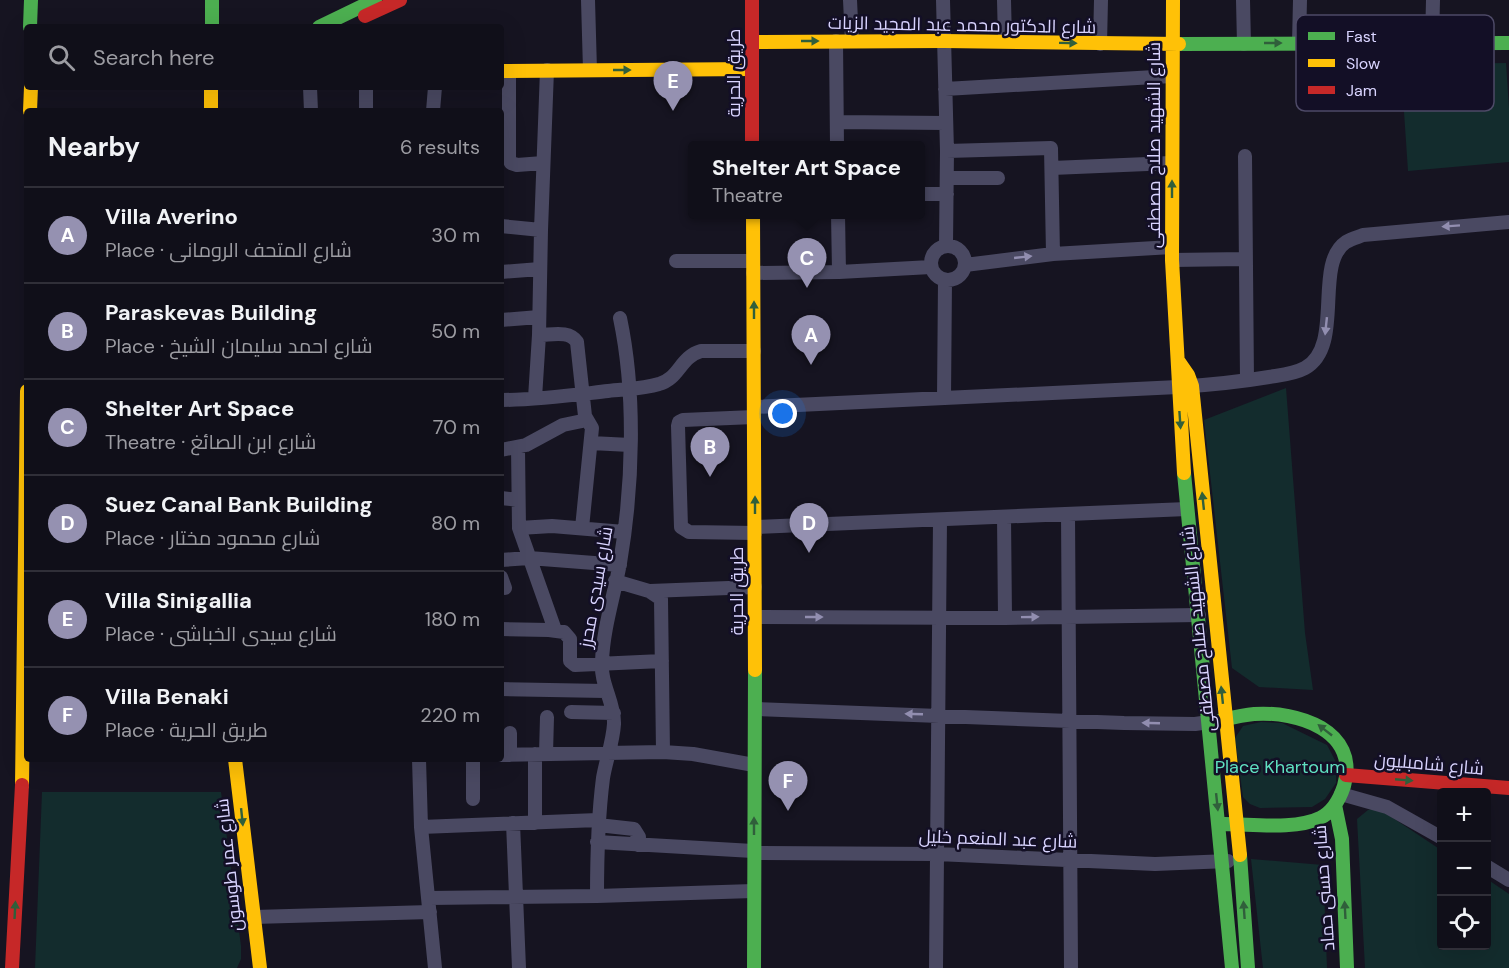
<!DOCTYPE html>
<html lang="en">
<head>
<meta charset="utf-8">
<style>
  :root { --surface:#100f19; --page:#191822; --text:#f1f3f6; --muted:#9c9ca2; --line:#302f38; --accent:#9591b1 }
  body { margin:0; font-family:"DM Sans",Cairo,sans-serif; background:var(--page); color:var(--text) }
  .controls { position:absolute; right:18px; bottom:18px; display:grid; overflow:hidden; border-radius:6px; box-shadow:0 6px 24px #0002 }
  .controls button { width:54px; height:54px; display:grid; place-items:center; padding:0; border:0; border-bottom:2px solid var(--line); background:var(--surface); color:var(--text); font:30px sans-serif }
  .you { position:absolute; left:783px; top:414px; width:21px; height:21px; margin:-15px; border:4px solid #fff; border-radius:50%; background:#1a73e8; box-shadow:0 0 0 9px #1a73e833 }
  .badge { display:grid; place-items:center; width:39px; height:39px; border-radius:50%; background:var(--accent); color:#fff; font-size:20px; font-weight:700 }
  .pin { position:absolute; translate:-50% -50px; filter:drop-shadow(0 2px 3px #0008) }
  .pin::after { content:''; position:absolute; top:32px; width:21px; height:18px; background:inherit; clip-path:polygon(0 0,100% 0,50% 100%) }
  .popup { position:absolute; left:688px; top:141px; width:237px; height:78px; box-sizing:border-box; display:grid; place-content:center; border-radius:6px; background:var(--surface); filter:drop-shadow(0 2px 4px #0005); font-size:20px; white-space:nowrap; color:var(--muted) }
  .popup b { font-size:22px; color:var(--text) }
  .popup::after { content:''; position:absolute; left:50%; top:100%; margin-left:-12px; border:12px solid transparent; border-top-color:var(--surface) }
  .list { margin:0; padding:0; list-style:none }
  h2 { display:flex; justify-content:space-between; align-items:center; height:78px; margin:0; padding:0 24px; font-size:26px }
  h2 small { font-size:20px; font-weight:400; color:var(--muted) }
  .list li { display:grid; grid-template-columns:39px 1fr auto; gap:18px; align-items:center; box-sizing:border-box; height:96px; padding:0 24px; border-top:2px solid var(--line) }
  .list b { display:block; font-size:22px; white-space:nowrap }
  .list p { margin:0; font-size:20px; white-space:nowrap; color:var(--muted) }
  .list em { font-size:20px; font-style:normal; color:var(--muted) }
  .icon { flex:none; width:33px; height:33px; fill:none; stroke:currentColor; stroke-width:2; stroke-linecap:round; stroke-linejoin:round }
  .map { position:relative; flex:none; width:1509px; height:968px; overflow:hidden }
  .search { position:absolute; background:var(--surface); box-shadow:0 6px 24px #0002; left:24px; top:24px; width:480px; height:66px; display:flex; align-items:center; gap:15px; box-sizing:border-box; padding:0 21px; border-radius:6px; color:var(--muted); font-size:22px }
  .panel { position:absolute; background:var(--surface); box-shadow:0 6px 24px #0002; left:24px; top:108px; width:480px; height:654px; border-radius:6px }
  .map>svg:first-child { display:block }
</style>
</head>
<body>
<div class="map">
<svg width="1509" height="968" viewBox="0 0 1509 968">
  <rect width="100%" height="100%" fill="#161421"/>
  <path fill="#132c2d" d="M 1506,63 L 1509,108 L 1509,162 L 1408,171 L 1403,97 L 1367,97 L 1367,65 Z
    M 1286,388 L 1305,633 L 1313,690 L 1259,687 L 1232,668 L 1204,420 Z
    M 1261,722 L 1282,723 L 1327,745 L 1336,762 L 1336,783 L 1325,799 L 1312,807 L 1260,808 L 1250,804 L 1243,797 L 1235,738 L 1243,726 Z
    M 42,792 L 221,792 L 241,946 L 241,959 L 237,968 L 35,968 Z
    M 1378,808 L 1441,850 L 1442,946 L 1486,946 L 1487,879 L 1509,894 L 1509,968 L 1365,968 L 1357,819 L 1368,810 Z
    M 1251,859 L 1323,865 L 1327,968 L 1263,968 Z"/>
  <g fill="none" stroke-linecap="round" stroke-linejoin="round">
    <path stroke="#4a4962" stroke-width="14" d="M 588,0 L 590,70
      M 850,0 L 852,41
      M 943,0 L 947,151 L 946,245
      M 1004,0 L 1005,41
      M 1243,0 L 1244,44
      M 836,41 L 837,146
      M 1432,42 L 1433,0
      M 1299,43 L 1300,0
      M 1100,44 L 1101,0
      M 509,71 L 509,159 L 511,163 L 517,165 L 543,163
      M 310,87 L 311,111
      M 366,87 L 366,111
      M 945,89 L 1172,76
      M 433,111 L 435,87
      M 837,122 L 946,123
      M 947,151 L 1051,148 L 1053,254
      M 1245,156 L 1247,380
      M 1052,168 L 1171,163
      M 947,178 L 998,178
      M 921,194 L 947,194
      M 838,214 L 839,272
      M 501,226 L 541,230
      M931 263a17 17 0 1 1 34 0a17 17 0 1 1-34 0Z
      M 1172,260 L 1245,259
      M 676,261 L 753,261
      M 965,265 L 1053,254 L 1172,247
      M 501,272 L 540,269
      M 753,273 L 839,272 L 931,267
      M 501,320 L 539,317
      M 539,335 C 552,335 569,330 577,342 L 585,416 L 592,428 L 582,528
      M 535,398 L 539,335 L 541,230 L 547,70
      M 944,398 L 945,280
      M 501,400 C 537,400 573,395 608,391 C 624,389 643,389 659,384 C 679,379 680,357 701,351 L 754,351
      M 754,407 L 1178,387 C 1208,385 1239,382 1269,377 C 1281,375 1294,374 1305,368 C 1345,346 1313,264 1346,242 C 1351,239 1358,237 1363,235 L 1509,222
      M 754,417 L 683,420 L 679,422 L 678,426 L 681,527 L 689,532 L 755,533
      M 591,443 L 630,445
      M 518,448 L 519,528 L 555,630
      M 501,450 L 526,445 L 563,425 L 587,420
      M 501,498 L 518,500
      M 1068,514 L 1071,968
      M 1004,517 L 1005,618
      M 755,527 L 1187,509
      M 519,528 L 552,526 L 624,532
      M 501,560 L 529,558 L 620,565
      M 501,577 L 505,588
      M 615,581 L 649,591 L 661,599 L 663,752
      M 650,591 L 755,587
      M 755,617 L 1005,618 L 1199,615
      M 501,629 L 549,630 L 564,632 L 570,639 L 570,661 L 575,665 L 662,661
      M 501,689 L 605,691
      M 755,709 L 1124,723 L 1195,724 L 1209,722
      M 571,712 L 614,713
      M 510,733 L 510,755
      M 546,754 L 547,717
      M 501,755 L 663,752 L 693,754 L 754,765
      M 419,759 L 421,827 L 435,968
      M 1341,794 L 1387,807 L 1442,838
      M 473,799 L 473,759
      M 513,823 L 519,968
      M 535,823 L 535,754
      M 598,825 L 634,829 L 639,837 L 638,845
      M 421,827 L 598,820
      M 597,842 L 753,851
      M 753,853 L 937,854 L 1155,864 L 1228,861
      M 1486,866 L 1509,880
      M 597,896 C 597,856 598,817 603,778 C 606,760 613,742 614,724 C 615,703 600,684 602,662 C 603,629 614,596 620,563 C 633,486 636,394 620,318
      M 429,898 L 597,896 L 753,891
      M 253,917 L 430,912
      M 936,968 L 940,520"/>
    <path stroke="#4caf50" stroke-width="14" d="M 212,0 L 212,27
      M 30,27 L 31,0
      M 319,27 L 375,0
      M 1179,44 L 1509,43
      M 1184,473 L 1232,968
      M 1214,722 C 1227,719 1241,715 1254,714 C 1297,711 1360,730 1344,786 C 1340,798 1333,812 1320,818 C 1296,830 1252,824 1225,824
      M 1335,805 L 1342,839 L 1347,968
      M 1240,855 L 1248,968
      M 754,968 L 755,670"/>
    <path stroke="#ffc107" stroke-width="14" d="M 1173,0 L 1172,260 L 1184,473
      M 752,42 L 944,41 L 1179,44
      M 501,71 L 752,69
      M 211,87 L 211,111
      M 30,111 L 31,87
      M 753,214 L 755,670
      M 1179,362 L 1188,375 L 1192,386 L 1240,855
      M 235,759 L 260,968
      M 22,785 L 27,391"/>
    <path stroke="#c62828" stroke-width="14" d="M 752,0 L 752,146
      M 365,16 L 400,0
      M 1346,775 L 1509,788
      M 12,968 L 22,785"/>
  </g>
  <defs><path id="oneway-solid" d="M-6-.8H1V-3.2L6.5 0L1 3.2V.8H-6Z" transform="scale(1.5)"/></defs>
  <g fill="#305f3b">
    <use href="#oneway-solid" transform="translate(810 41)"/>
    <use href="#oneway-solid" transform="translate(1068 43) rotate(1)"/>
    <use href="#oneway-solid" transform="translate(1273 43)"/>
    <use href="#oneway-solid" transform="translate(622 70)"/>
    <use href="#oneway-solid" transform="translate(1172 189) rotate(-90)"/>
    <use href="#oneway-solid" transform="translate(754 310) rotate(-90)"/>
    <use href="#oneway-solid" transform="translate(1180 420) rotate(86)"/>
    <use href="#oneway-solid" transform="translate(1203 501) rotate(-96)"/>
    <use href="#oneway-solid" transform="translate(755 505) rotate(-90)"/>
    <use href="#oneway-solid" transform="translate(1222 695) rotate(-96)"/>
    <use href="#oneway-solid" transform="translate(1325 730) rotate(-142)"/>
    <use href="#oneway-solid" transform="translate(1404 780) rotate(5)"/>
    <use href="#oneway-solid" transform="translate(1217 802) rotate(84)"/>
    <use href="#oneway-solid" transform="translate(242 817) rotate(84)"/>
    <use href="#oneway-solid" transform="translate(754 826) rotate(-90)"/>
    <use href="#oneway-solid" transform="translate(15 910) rotate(-87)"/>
    <use href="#oneway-solid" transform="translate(1244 910) rotate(-94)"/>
    <use href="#oneway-solid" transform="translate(1345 910) rotate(-93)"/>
  </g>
  <g fill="#928eb0">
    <use href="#oneway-solid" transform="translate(1451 226) rotate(176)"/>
    <use href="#oneway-solid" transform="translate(1023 257) rotate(-6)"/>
    <use href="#oneway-solid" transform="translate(1326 326) rotate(96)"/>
    <use href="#oneway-solid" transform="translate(814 617)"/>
    <use href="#oneway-solid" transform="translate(1030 617) rotate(-1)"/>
    <use href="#oneway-solid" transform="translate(914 714) rotate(-178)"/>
    <use href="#oneway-solid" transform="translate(1151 723) rotate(-178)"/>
  </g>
  <g text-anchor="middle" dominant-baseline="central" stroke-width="5" stroke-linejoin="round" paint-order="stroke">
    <g font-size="18" fill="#d9d4ff" stroke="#130f26">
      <text transform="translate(962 25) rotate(1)">شارع الدكتور محمد عبد المجيد الزيات</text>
      <text transform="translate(734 73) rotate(-90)">طريق الحرية</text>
      <text transform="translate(1154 145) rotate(-90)">شارع الشهيد صلاح مصطفى</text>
      <text transform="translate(596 587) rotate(-80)">شارع سيدى محرز</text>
      <text transform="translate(737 591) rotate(-90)">طريق الحرية</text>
      <text transform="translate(1198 629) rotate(-96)">شارع الشهيد صلاح مصطفى</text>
      <text transform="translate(1429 764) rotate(5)">شارع شامبليون</text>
      <text transform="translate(998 839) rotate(2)">شارع عبد المنعم خليل</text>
      <text transform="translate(229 865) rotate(-96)">شارع عمر طوسون</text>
      <text transform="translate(1324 888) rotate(-94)">شارع حسنى حماد</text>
    </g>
    <g font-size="18" fill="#5fe0c0" stroke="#130f26">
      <text x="1280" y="767">Place Khartoum</text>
    </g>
  </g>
  <rect x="1296" y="15" width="198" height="96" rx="9" fill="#130f26" stroke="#4e4a67" stroke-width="1.5"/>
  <rect x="1308" y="32" width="27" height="8" fill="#4caf50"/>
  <rect x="1308" y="59" width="27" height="8" fill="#ffc107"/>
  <rect x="1308" y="86" width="27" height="8" fill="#c62828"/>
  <g font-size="16" fill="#d9d4ff">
    <text x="1346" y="42">Fast</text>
    <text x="1346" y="69">Slow</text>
    <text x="1346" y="96">Jam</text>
  </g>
</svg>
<div class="controls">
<button>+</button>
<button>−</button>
<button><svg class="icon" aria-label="locate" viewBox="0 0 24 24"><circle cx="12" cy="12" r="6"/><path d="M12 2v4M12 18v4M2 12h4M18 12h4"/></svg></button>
</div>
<div class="you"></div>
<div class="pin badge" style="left:811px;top:365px">A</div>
<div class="pin badge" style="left:710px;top:477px">B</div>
<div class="pin badge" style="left:807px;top:288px">C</div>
<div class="popup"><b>Shelter Art Space</b>Theatre</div>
<div class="pin badge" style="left:809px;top:553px">D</div>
<div class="pin badge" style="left:673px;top:111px">E</div>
<div class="pin badge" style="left:788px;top:811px">F</div>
<div class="search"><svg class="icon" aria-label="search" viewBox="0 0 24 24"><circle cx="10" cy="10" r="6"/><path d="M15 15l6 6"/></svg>Search here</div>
<section class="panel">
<h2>Nearby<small>6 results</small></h2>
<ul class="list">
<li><span class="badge">A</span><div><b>Villa Averino</b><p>Place · شارع المتحف الرومانى</p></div><em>30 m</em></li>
<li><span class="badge">B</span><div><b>Paraskevas Building</b><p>Place · شارع احمد سليمان الشيخ</p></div><em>50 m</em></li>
<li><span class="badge">C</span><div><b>Shelter Art Space</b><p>Theatre · شارع ابن الصائغ</p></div><em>70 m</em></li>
<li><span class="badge">D</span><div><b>Suez Canal Bank Building</b><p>Place · شارع محمود مختار</p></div><em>80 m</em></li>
<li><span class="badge">E</span><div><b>Villa Sinigallia</b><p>Place · شارع سيدى الخباشى</p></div><em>180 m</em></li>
<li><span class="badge">F</span><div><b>Villa Benaki</b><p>Place · طريق الحرية</p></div><em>220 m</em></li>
</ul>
</section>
</div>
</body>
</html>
